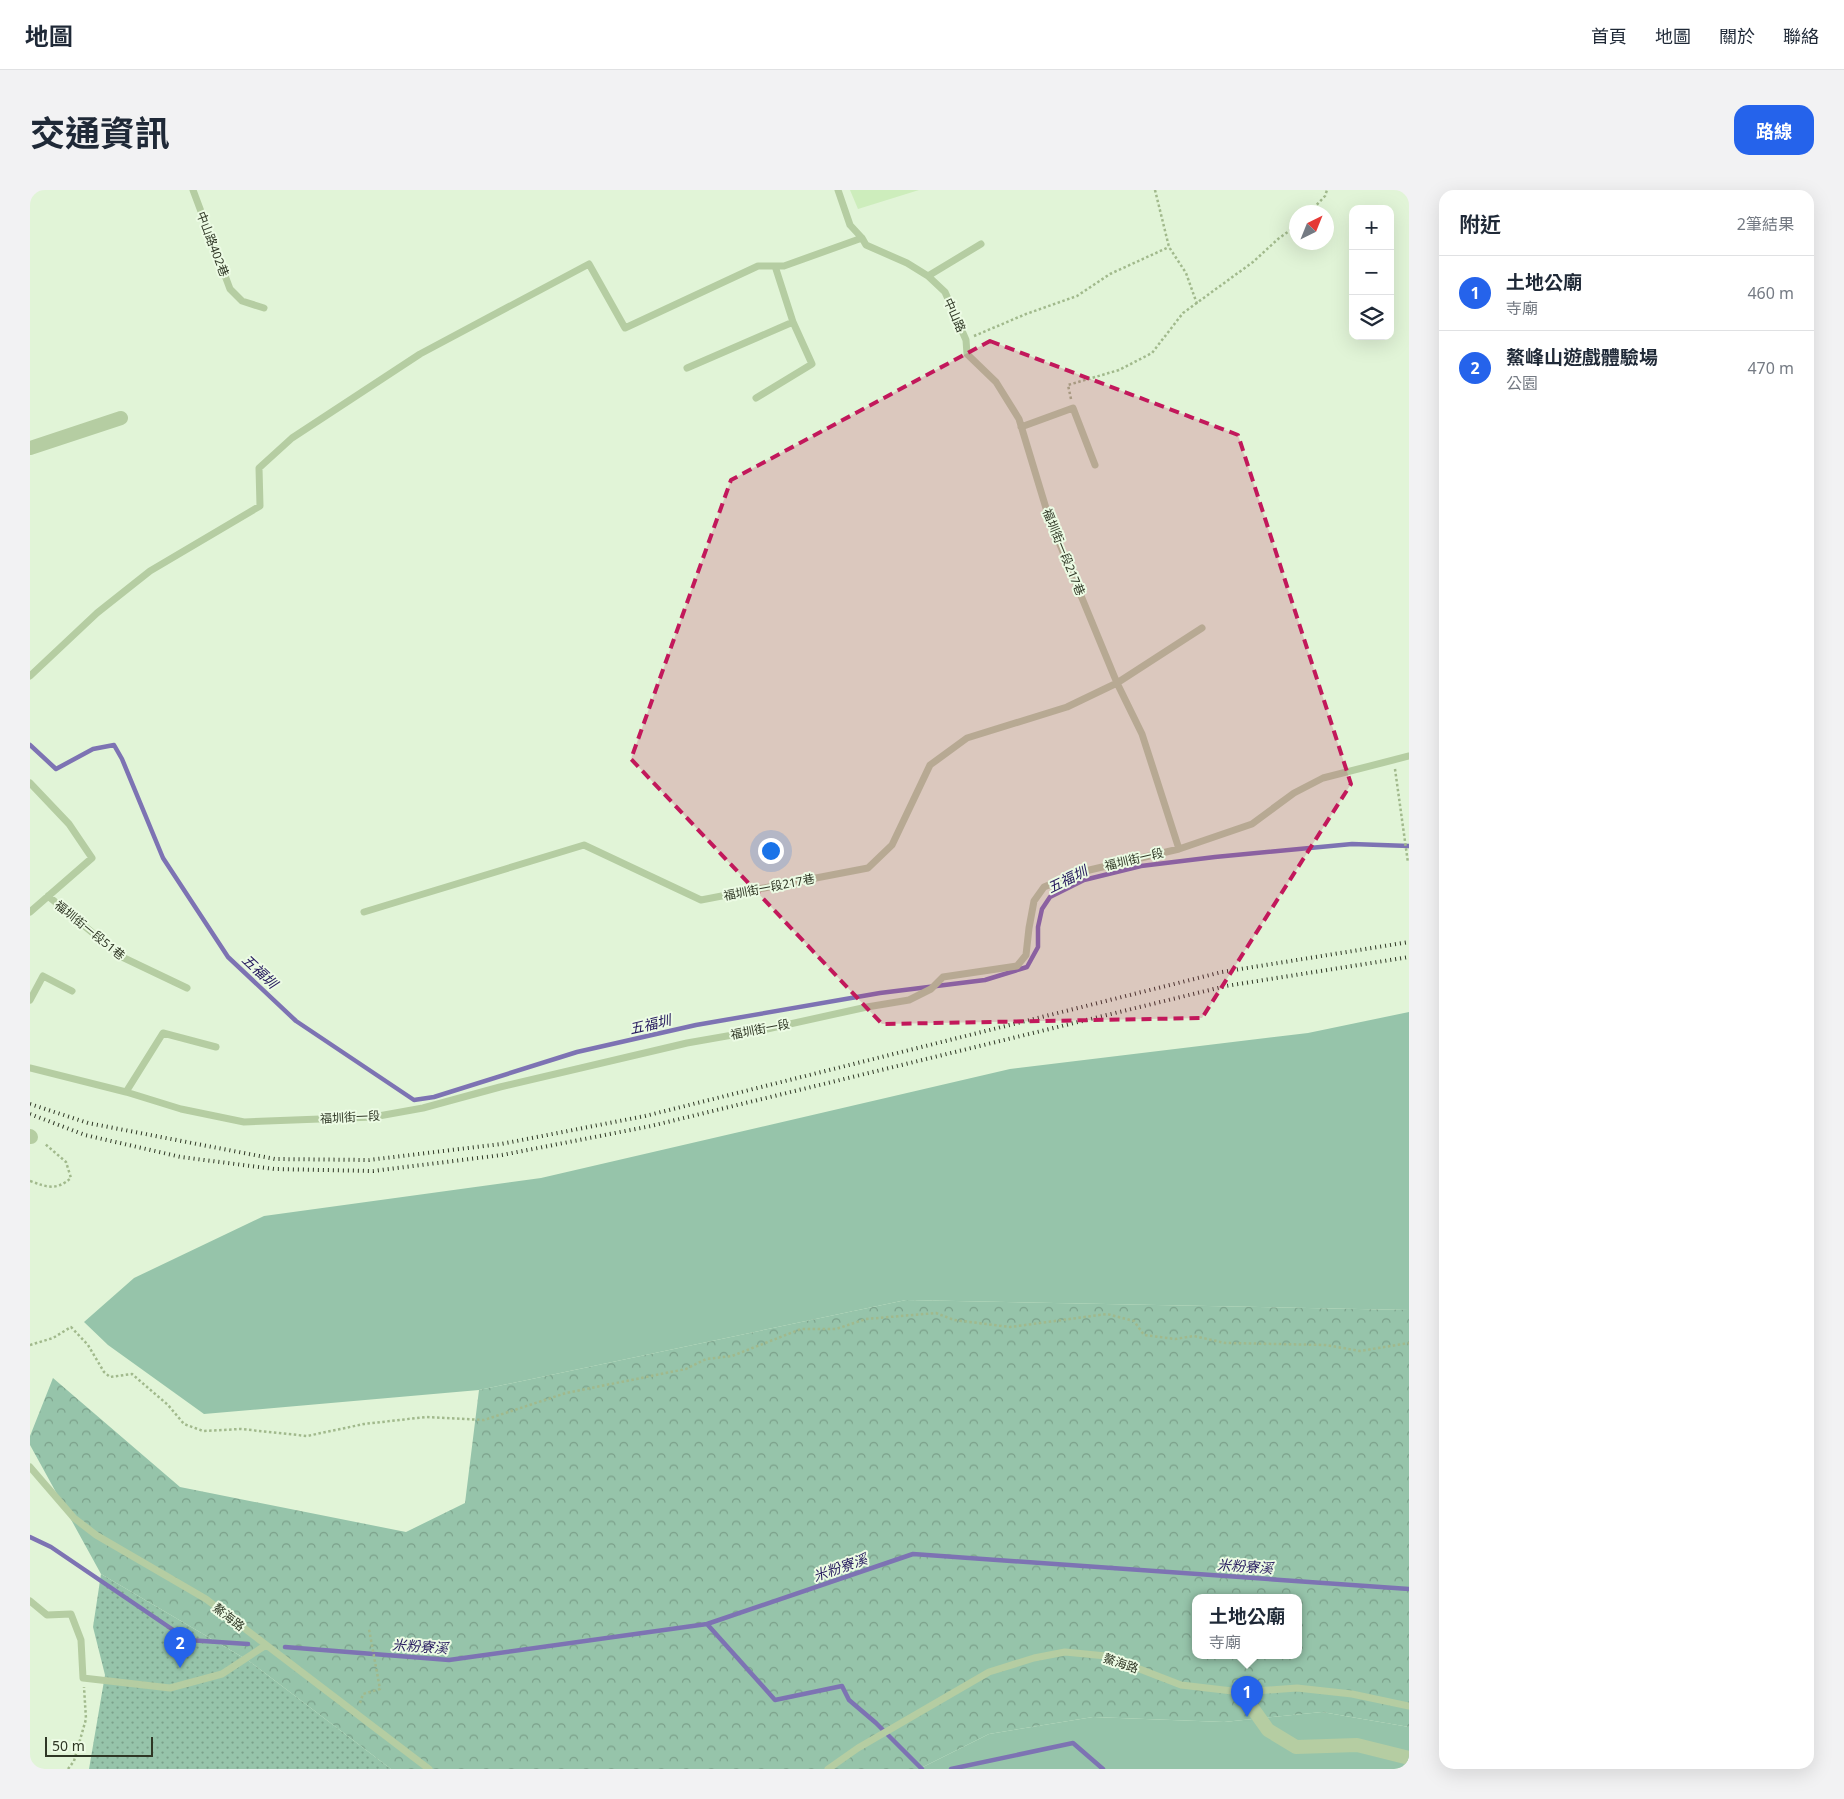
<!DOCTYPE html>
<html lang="zh-TW">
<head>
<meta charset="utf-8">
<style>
  :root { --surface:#fff; --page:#f2f2f3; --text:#1f2937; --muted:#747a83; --line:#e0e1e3; --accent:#2563eb }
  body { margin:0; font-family:"Noto Sans","Noto Sans TC",sans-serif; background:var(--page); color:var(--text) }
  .controls { position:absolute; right:15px; top:15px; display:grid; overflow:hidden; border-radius:10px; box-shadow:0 5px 20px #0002 }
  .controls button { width:45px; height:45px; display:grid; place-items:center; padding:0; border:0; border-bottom:1px solid var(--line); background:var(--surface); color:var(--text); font:25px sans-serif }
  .compass { position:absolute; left:1259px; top:15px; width:45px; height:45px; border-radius:50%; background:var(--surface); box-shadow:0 5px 20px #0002; rotate:43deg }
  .scale { position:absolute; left:15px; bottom:12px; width:108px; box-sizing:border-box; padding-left:5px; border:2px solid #2f3725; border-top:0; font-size:14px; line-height:18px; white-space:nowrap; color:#2f3725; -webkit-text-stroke:4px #ecfbe4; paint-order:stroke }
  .you { position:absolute; left:740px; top:660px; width:18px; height:18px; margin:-12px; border:4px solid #fff; border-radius:50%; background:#1a73e8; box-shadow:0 0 0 8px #1a73e833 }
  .badge { display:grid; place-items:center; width:32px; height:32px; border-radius:50%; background:var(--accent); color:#fff; font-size:16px; font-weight:700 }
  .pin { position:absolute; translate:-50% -41px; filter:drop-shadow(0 1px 2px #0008) }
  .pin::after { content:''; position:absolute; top:26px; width:18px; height:15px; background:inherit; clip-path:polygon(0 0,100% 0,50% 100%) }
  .popup { position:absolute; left:1162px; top:1404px; width:110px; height:65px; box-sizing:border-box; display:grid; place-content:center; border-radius:10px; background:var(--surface); filter:drop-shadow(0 1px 4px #0005); font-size:16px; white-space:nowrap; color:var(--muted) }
  .popup b { font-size:19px; color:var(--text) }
  .popup::after { content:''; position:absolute; left:50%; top:100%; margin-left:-10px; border:10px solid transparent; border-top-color:var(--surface) }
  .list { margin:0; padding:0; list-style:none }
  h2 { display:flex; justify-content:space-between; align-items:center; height:65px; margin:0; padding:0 20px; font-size:21px }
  h2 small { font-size:16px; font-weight:400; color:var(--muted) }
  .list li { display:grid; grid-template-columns:32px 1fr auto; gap:15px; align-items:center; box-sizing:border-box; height:75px; padding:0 20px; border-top:1px solid var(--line) }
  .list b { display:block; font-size:19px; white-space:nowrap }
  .list p { margin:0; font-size:16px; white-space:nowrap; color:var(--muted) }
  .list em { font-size:16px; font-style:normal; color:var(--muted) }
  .icon { flex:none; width:28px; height:28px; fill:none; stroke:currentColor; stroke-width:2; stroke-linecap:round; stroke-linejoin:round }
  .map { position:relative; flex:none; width:1379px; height:1579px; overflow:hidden; border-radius:15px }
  header { display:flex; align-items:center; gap:30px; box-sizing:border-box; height:70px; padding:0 25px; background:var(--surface); border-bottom:1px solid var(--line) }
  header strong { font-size:24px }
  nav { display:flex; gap:28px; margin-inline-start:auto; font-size:18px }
  .intro { display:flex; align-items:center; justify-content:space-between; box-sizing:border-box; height:120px; padding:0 30px }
  h1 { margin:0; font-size:35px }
  .button { padding:12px 22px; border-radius:15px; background:var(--accent); color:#fff; font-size:18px; font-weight:700 }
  main { display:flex; gap:30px; padding:0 30px }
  aside { flex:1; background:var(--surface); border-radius:15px; box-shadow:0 5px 20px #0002 }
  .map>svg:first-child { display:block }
</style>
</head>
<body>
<header>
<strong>地圖</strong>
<nav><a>首頁</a><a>地圖</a><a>關於</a><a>聯絡</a></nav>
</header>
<div class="intro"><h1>交通資訊</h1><a class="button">路線</a></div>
<main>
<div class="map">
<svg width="1379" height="1579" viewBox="0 0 1379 1579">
  <defs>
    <pattern id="forest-crowns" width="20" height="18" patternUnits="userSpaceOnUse" patternTransform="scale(1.25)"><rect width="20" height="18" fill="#96c4aa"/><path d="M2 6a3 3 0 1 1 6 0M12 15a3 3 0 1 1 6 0" fill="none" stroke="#7ba08a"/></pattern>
    <pattern id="park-dots" width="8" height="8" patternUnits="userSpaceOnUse" patternTransform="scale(1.25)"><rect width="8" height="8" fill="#96c4aa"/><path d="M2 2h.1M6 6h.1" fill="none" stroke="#7ba08a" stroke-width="1.8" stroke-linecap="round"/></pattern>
  </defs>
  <rect width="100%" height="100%" fill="#e1f4d7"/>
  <path fill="#96c4aa" d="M 1379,822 L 1379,1120 L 876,1110 L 449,1200 L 174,1224 L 78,1155 L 54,1132 L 104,1088 L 234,1026 L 511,988 L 980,879 L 1278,843 Z
    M 1292,1522 L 1379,1537 L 1379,1579 L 889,1579 L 959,1544 L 1063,1527 L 1194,1532 Z"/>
  <path fill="url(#forest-crowns)" fill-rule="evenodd" d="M 876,1110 L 1379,1120 L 1379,1537 L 1292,1522 L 1194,1532 L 1063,1527 L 959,1544 L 889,1579 L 361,1579 L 219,1471 L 71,1384 L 0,1255 L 0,1246 L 23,1188 L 150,1297 L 376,1342 L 435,1313 L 449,1200 ZM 1166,1408 L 1268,1408 L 1268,1466 L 1166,1466 Z"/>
  <path fill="url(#park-dots)" d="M 71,1384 L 219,1471 L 361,1579 L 59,1579 L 75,1485 L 63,1437 Z"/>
  <path fill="#cdedbc" d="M 820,0 L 889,0 L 828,19 Z"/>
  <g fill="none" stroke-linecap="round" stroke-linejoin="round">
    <path stroke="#7d73b3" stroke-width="4.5" d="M 0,555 L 26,579 L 63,559 L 84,555 L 92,569 L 133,668 L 198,767 L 266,831 L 384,910 L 404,907 L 547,862 L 666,835 L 850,803 L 955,790 L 997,777 L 1008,757 L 1008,737 L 1012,719 L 1020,707 L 1054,690 L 1111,676 L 1185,667 L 1322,654 L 1379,656
      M 0,1347 L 21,1357 L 158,1450 L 218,1454
      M 677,1434 L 745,1510 L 812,1496 L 819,1510 L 846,1533 L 892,1579
      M 255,1457 L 419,1470 L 677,1434 L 883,1364 L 1379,1399
      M 921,1579 L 1043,1553 L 1073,1579"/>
    <path stroke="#a1b98c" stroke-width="2.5" stroke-dasharray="2.5 2.5" stroke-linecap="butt" d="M 1125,0 L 1139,57 L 1156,83 L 1167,114
      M 1280,22 L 1295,6 L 1297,0
      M 944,146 L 996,124 L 1047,106 L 1080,84 L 1139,57
      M 1041,209 L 1038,195 L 1089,180 L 1122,163 L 1153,123 L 1223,72 L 1248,49 L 1266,36
      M 1365,579 L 1378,673
      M 0,991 C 17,997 26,1001 41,988 L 36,972 L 14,953
      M 0,1155 L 23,1148 L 41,1137 L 58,1155 L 74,1182 L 80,1187 L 102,1184 L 138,1215 L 154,1234 L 173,1241 L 211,1239 L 277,1246 L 334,1234 L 396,1227 L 454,1230 L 536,1203 L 656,1179 L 676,1169 L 702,1166 L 771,1139 L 806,1139 L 836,1129 L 906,1123 L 924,1130 L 980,1137 L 1077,1124 L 1104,1131 L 1114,1145 L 1145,1149 L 1164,1146 L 1195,1153 L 1296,1155 L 1330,1161 L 1379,1153
      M 330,1513 L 333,1504 L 350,1499 L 339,1439
      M 38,1579 L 44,1571 L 56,1529 L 54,1497"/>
    <path stroke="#b5cda2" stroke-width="7" d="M 163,0 L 200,99 L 212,111 L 234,118
      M 808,0 L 820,35 L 832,48 L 836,55 L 877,73 L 898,86 L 915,102 L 936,150 L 937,164 L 966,192 L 989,229 L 1019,328 L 1087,493 L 1112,544 L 1149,659
      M 898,86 L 951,54
      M 657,178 L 763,132
      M 726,208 L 782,174 L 763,132 L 745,76
      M 991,237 L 1043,218 L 1065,275
      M 0,486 L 67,423 L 120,381 L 230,316 L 229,278 L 262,248 L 390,164 L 559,74 L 595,138 L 728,76 L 754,76 L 832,48
      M 0,593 L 39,634 L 62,668 L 0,722
      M 18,706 L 92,767 L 157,798
      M 334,722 L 554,655 L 671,710 L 838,678 L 862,655 L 900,575 L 937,548 L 1037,517 L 1087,493 L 1172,438
      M 0,810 L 13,786 L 42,801
      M 0,878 L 96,902 L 151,919 L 214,932 L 343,927 L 393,918 L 470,897 L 657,853 L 737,839 L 837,817 L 879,810 L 901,799 L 913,787 L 987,776 L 996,765 L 999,738 L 1004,711 L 1014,697 L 1051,682 L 1149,659 L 1222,634 L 1264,603 L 1293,588 L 1379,566
      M 96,902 L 133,843 L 186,857
      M 0,1277 L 44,1328 L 66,1345 L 176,1409 L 399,1579
      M 0,1411 L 17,1425 L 41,1424 L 51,1450 L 53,1488 L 140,1498 L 192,1484 L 236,1455
      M 798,1579 L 828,1558 L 959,1482 L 1004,1468 L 1035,1462 L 1076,1466 L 1151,1495 L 1211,1502 L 1267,1498 L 1322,1504 L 1379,1516"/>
    <path stroke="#b5cda2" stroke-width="14" d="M 0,258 L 91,228
      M 0,946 L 1,947
      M 1211,1502 L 1238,1540 L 1266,1557 L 1327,1555 L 1379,1568"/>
    <path stroke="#2f3725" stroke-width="4" stroke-dasharray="1 4" stroke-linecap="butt" d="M 0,914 L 58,933 L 245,969 L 339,970 L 471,954 L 615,926 L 1192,782 L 1379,752
      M 0,924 L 55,945 L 151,967 L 244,979 L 343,981 L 472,965 L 621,936 L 1196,796 L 1379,767"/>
  </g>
  <path fill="#c2185b" fill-opacity="0.2" stroke="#c2185b" stroke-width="4" stroke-dasharray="10 6" stroke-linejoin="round" d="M 960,151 L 1208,245 L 1321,594 L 1172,828 L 852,834 L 601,569 L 701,290 Z"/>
  <g text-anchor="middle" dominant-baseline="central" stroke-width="4" stroke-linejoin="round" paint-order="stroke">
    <g font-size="12" fill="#2f3725" stroke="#ecfbe4">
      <text transform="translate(183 54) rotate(69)">中山路402巷</text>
      <text transform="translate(925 125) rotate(66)">中山路</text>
      <text transform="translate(1034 362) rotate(68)">福圳街一段217巷</text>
      <text transform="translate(1104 669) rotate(-13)">福圳街一段</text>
      <text transform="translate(739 697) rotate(-11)">福圳街一段217巷</text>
      <text transform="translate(60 740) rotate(39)">福圳街一段51巷</text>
      <text transform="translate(730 839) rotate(-11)">福圳街一段</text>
      <text transform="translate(320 927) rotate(-3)">福圳街一段</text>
      <text transform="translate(199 1427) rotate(38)">鰲海路</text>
      <text transform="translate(1091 1473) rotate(18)">鰲海路</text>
    </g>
    <g font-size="14" font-style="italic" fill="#23175c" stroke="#ecfbe4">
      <text transform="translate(1037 689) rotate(-26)">五福圳</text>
      <text transform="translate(230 781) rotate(43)">五福圳</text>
      <text transform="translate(620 834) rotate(-13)">五福圳</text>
      <text transform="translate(1215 1376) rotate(4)">米粉寮溪</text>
      <text transform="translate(810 1377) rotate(-19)">米粉寮溪</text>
      <text transform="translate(390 1456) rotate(4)">米粉寮溪</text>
    </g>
  </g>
</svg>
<div class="controls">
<button>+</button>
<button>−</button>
<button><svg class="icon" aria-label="layers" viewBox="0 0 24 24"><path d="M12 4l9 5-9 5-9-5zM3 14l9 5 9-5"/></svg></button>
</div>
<svg class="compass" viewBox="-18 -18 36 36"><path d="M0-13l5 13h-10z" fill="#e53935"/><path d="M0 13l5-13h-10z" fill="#747a83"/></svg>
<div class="scale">50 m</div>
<div class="you"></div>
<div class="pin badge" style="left:1217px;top:1527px">1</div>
<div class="popup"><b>土地公廟</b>寺廟</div>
<div class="pin badge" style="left:150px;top:1478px">2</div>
</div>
<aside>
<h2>附近<small>2筆結果</small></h2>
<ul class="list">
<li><span class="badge">1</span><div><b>土地公廟</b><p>寺廟</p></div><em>460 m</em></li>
<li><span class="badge">2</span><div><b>鰲峰山遊戲體驗場</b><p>公園</p></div><em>470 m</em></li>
</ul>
</aside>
</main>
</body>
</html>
